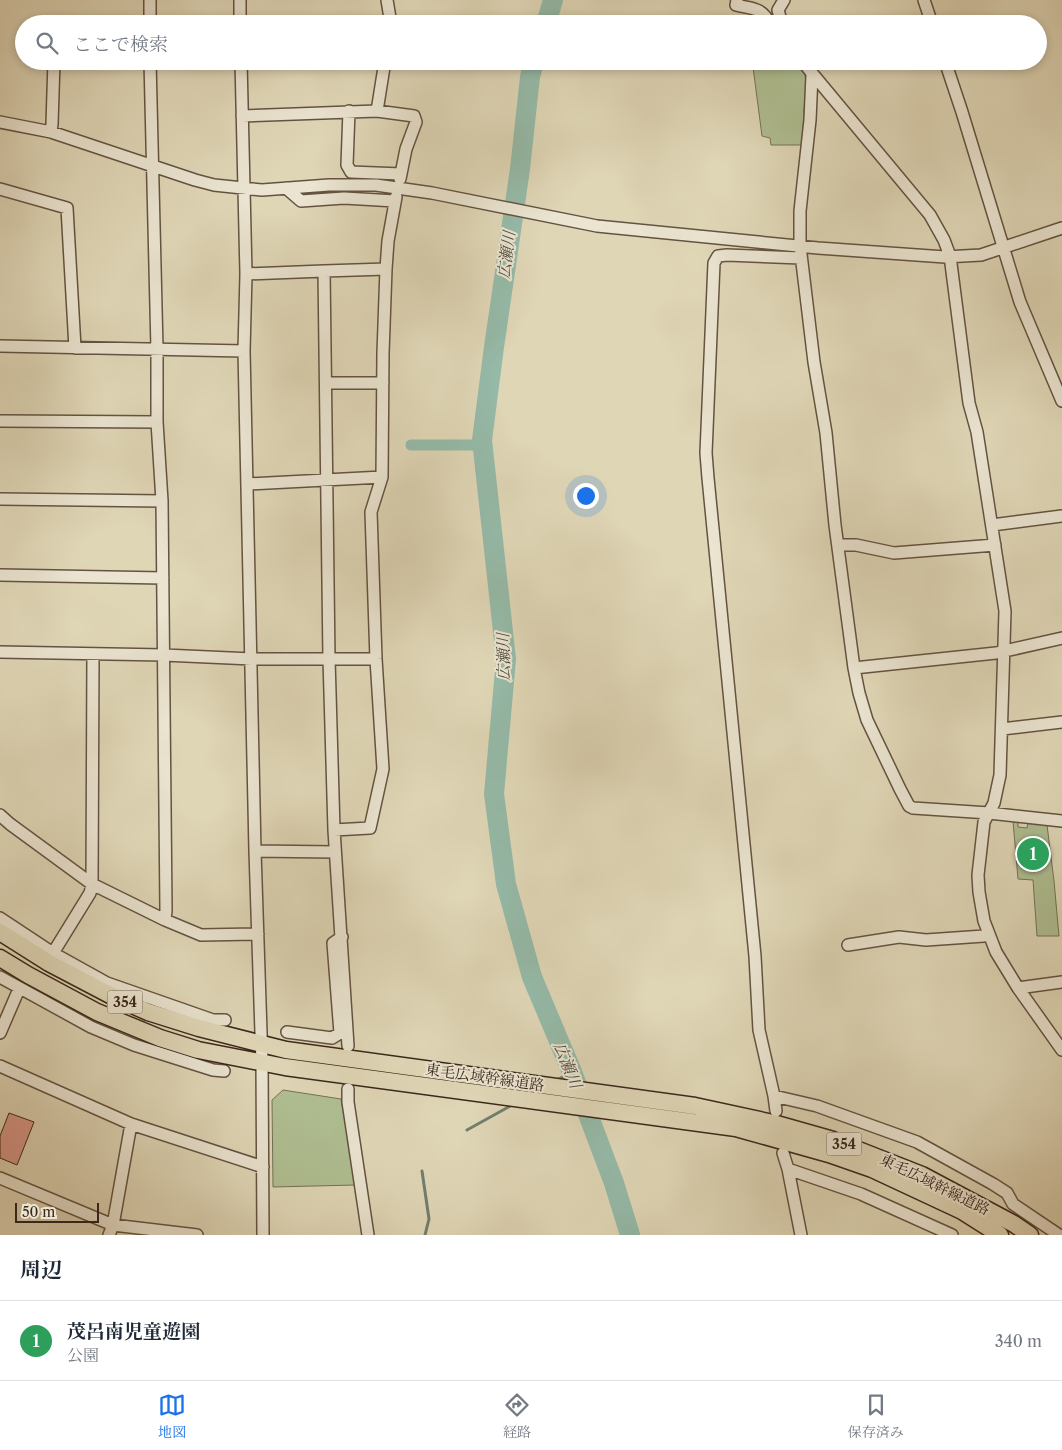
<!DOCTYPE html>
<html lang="ja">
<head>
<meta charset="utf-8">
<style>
  :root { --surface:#fff; --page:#f2f2f3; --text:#1f2937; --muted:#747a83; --line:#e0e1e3; --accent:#1a73e8 }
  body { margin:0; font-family:"Libre Caslon Text","Noto Serif JP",serif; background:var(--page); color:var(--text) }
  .scale { position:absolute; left:15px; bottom:12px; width:84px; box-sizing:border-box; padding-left:5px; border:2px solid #3b271b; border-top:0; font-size:14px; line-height:18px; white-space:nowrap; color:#3b271b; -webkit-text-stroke:4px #eae4d0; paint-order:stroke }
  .you { position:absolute; left:585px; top:495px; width:18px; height:18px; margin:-12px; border:4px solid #fff; border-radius:50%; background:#1a73e8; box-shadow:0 0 0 8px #1a73e833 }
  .badge { display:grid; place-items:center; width:32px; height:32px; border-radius:50%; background:var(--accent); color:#fff; font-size:16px; font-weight:700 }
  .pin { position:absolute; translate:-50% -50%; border:2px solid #fff; box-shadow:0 1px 5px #0006 }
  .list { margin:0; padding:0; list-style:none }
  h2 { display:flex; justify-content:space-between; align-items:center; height:65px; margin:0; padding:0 20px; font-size:21px }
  h2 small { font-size:16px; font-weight:400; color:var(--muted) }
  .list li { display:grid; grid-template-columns:32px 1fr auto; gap:15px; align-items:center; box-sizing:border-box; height:80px; padding:0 20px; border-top:1px solid var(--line) }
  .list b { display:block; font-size:19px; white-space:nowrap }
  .list p { margin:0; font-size:16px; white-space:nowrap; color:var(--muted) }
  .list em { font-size:16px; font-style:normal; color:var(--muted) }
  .icon { flex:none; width:28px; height:28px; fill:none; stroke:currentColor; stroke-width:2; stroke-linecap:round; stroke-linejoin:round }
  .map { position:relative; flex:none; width:1062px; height:1235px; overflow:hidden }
  .search { position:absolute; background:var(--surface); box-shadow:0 2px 8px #0003; left:15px; right:15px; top:15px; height:55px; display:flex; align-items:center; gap:12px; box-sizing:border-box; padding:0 18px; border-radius:28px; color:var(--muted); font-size:19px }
  .sheet { height:145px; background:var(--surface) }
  nav { display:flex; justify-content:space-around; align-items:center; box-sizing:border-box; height:70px; border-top:1px solid var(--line); background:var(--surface); font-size:14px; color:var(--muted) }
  nav a { display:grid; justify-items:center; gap:2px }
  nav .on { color:var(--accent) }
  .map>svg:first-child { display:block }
</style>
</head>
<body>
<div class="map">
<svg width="1062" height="1235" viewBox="0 0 1062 1235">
  <rect width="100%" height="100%" fill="#dfd6b6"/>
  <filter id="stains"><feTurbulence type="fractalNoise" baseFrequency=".004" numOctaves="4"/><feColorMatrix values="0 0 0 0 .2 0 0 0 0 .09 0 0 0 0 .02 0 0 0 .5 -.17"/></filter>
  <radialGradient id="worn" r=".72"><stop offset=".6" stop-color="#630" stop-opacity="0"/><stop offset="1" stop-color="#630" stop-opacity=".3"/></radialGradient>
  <path fill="#afbe91" stroke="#757256" d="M 758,61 L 795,61 L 804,72 L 806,79 L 802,145 L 771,145 L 770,138 L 762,136 L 753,67 Z
    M 1013,821 L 1018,822 L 1018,827 L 1027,828 L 1028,823 L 1047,825 L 1054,881 L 1059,936 L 1037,936 L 1033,880 L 1018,879 Z
    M 283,1090 L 341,1099 L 356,1185 L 273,1187 L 272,1100 Z"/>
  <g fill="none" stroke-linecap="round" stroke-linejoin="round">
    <path stroke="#717f70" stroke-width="3" d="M 555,1081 L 572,1072
      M 467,1130 L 512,1105
      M 422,1171 L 429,1219 L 425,1235"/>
    <path stroke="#95baa8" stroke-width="11" d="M 411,445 L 483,445"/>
    <path stroke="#95baa8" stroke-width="20" d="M 546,24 L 553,0
      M 534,61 L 530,77 L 520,169 L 494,347 L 482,440 L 506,659 L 494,794 L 506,884 L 532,977 L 572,1072 L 614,1183 L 630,1235"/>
  </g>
  <path fill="#d99789" stroke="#3b271b" d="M 9,1113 L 34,1122 L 17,1165 L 0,1158 L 0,1136 Z"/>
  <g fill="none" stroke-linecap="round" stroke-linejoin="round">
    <defs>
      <path id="minor" d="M 150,0 L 150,24
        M 240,0 L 240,24
        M 387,0 L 391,24
        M 737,0 L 736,5 C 752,9 762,7 770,24
        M 924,0 L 932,24
        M 782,24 L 778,10 L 784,0
        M 150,61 L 157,349 L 157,422 L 162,501 L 166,911 L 165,920
        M 241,61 L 246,274 L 244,351 L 255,851 L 262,1063 L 263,1235
        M 802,61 L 930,215 L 944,240 L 950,256 L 969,403 L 977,432 L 1005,611 L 1000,775 L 994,803 L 984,822 L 978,875 L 979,892 L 984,921 L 996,952 L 1018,988 L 1062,1050
        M 945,61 L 962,112 L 1020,302 L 1062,401
        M 812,75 L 810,120 L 800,211 L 800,246 L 814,362 L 826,433 L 835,525 L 854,668 L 859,693 L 867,720 L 900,789 L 909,806 L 913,808 L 989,813 L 1062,821
        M 349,111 L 347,165 L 351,172 L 401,174
        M 377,111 L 385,61
        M 242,116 L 377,111 L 414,116 L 416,122 L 406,149 L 400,179
        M 0,122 L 51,132 L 195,180 L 214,185 L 262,190 L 329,185 L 376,185 L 432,193 L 597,226 L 818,248 L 945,257 L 981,255 L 1062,228
        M 51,132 L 52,124 L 54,61
        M 286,188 L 301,201 L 344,198 L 395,201
        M 0,189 L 67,208 L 75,348
        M 324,271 L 386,269
        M 246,274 L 324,271 L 329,659 L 334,830 L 348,1046
        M 0,346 L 244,351
        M 326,383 L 383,383
        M 0,421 L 157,422
        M 248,484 L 382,477
        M 0,499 L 162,501
        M 992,525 L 1062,516
        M 838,545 L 856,545 L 894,553 L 995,545
        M 0,575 L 163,578
        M 0,652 L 164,655 L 252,659 L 376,659
        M 854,668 L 996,653 L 1062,638
        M 1002,729 L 1062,722
        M 0,815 L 10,824 L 92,884 L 165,920 L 201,935 L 258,934
        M 334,830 L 370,828 L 383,769 L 376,659 L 371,512 L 382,477 L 383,353 L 386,269 L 388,241 L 396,197
        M 255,851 L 335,852
        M 0,918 L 53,953 L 107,983 L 213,1020 L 225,1020
        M 848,945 L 899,937 L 926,940 L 984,936 L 988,935
        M 53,953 L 90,893 L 92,884 L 93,654
        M 0,977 L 91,1027 L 134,1045 L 213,1070 L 224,1071
        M 1018,988 L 1062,982
        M 287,1032 L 332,1038 L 340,1033 L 333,943 L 342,937
        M 0,1033 L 19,989
        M 0,1066 L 131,1124 L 263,1167
        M 348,1089 L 348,1102 L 368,1235
        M 774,1096 L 817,1106 L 917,1142 L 993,1184 L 1007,1193 L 1013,1204 L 1059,1235
        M 776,1111 L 774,1096 L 759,1030 L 755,956 L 708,478 L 706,453 L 714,263 L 718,256 L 727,255 L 801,258
        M 783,1153 L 788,1169 L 801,1235
        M 788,1169 L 861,1194 L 952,1235
        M 0,1178 L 113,1225 L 197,1235
        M 109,1235 L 113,1225 L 131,1124"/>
      <path id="highway" d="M 0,932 L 49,963 L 112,996 L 148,1012 L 199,1028 L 286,1050 L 695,1106 L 773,1123 L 833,1140 L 922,1175 L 1014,1224 L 1030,1235
        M 0,958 L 28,975 L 97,1012 L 160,1038 L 198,1050 L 285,1067 L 736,1128 L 829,1154 L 872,1169 L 962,1211 L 1000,1235"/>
    </defs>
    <use href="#minor" stroke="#645342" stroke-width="14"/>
    <use href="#highway" stroke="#3b271b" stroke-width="19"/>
    <use href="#minor" stroke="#eae4d0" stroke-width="11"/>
    <use href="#highway" stroke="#dfd6b6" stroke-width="16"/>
  </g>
  <g text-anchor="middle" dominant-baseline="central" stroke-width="4" stroke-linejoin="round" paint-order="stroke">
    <g fill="#eae4d0" stroke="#706051" stroke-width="1">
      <rect x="107.5" y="990.5" width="35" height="23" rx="4"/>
      <rect x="826.5" y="1132.5" width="35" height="23" rx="4"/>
    </g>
    <g font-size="14" font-weight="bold" fill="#3b271b">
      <text x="125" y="1002">354</text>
      <text x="844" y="1144">354</text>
    </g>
    <g font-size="15" fill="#3b271b" stroke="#eae4d0">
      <text transform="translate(485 1077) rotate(8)">東毛広域幹線道路</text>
      <text transform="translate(935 1184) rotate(26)">東毛広域幹線道路</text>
    </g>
    <g font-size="16" font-style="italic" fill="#524c3e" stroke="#eae4d0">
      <text transform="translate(506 255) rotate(-83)">広瀬川</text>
      <text transform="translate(503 657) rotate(-91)">広瀬川</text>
      <text transform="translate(568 1065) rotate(68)">広瀬川</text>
    </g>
  </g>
  <rect width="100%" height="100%" filter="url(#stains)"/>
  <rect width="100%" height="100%" fill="url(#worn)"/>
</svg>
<div class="scale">50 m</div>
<div class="you"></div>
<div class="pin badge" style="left:1033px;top:854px;background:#2e9e5b">1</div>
<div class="search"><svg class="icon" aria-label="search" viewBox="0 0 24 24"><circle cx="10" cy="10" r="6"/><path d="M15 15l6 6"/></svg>ここで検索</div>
</div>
<section class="sheet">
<h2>周辺<small></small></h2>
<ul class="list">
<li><span class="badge" style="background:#2e9e5b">1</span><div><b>茂呂南児童遊園</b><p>公園</p></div><em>340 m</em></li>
</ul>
</section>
<nav>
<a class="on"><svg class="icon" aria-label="map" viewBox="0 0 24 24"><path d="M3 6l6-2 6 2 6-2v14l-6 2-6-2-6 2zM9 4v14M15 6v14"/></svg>地図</a>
<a><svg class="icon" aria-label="directions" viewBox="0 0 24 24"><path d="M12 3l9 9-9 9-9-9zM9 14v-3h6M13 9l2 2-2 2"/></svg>経路</a>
<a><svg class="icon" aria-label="saved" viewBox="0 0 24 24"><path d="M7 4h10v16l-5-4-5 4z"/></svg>保存済み</a>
</nav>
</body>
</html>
